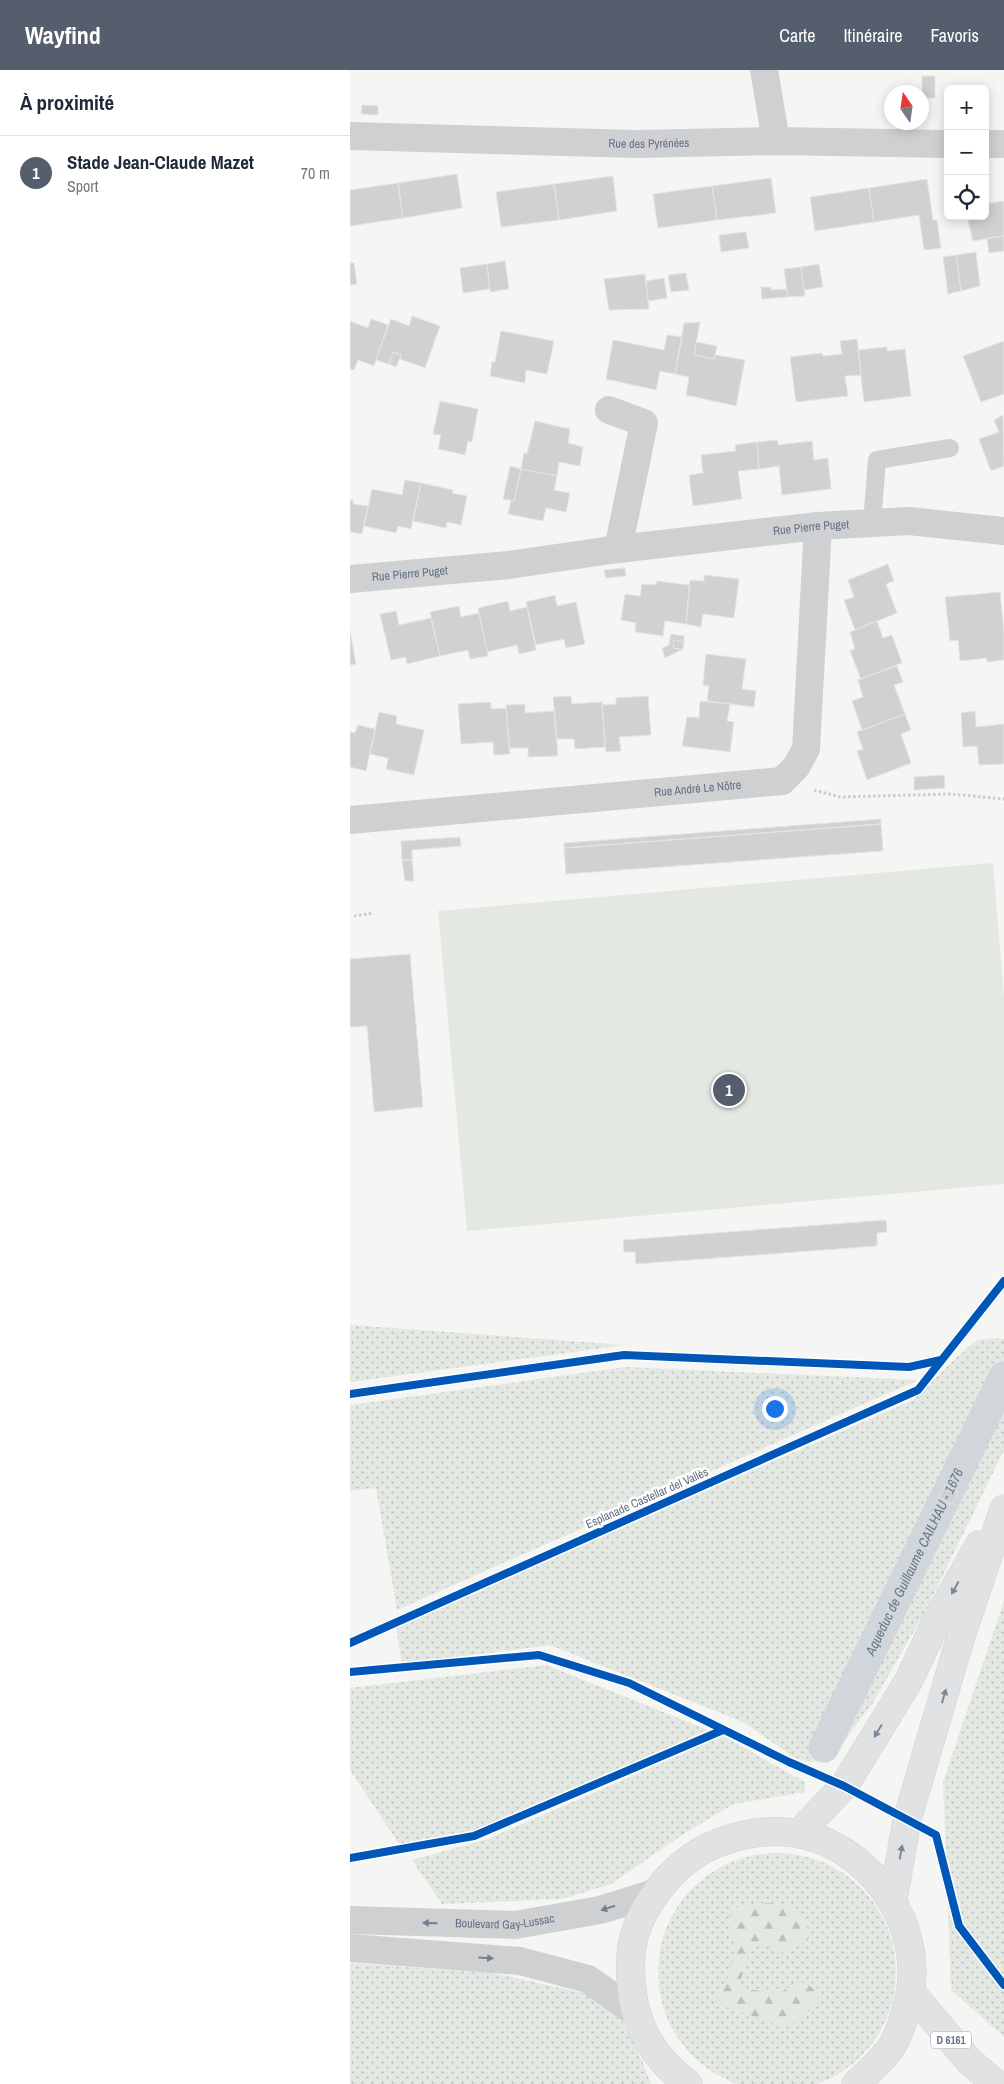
<!DOCTYPE html>
<html lang="fr">
<head>
<meta charset="utf-8">
<style>
  :root { --surface:#fff; --page:#f2f2f3; --text:#1f2937; --muted:#747a83; --line:#e0e1e3; --accent:#555e6c }
  body { margin:0; font-family:"Archivo Narrow",sans-serif; background:var(--page); color:var(--text) }
  .controls { position:absolute; right:15px; top:15px; display:grid; overflow:hidden; border-radius:8px; box-shadow:0 2px 12px #0003 }
  .controls button { width:45px; height:45px; display:grid; place-items:center; padding:0; border:0; border-bottom:1px solid var(--line); background:var(--surface); color:var(--text); font:25px sans-serif }
  .compass { position:absolute; left:534px; top:15px; width:45px; height:45px; border-radius:50%; background:var(--surface); box-shadow:0 2px 12px #0003; rotate:347deg }
  .you { position:absolute; left:424px; top:1338px; width:18px; height:18px; margin:-12px; border:4px solid #fff; border-radius:50%; background:#1a73e8; box-shadow:0 0 0 8px #1a73e833 }
  .badge { display:grid; place-items:center; width:32px; height:32px; border-radius:50%; background:var(--accent); color:#fff; font-size:16px; font-weight:700 }
  .pin { position:absolute; translate:-50% -50%; border:2px solid #fff; box-shadow:0 1px 5px #0006 }
  .list { margin:0; padding:0; list-style:none }
  h2 { display:flex; justify-content:space-between; align-items:center; height:65px; margin:0; padding:0 20px; font-size:21px }
  h2 small { font-size:16px; font-weight:400; color:var(--muted) }
  .list li { display:grid; grid-template-columns:32px 1fr auto; gap:15px; align-items:center; box-sizing:border-box; height:75px; padding:0 20px; border-top:1px solid var(--line) }
  .list b { display:block; font-size:19px; white-space:nowrap }
  .list p { margin:0; font-size:16px; white-space:nowrap; color:var(--muted) }
  .list em { font-size:16px; font-style:normal; color:var(--muted) }
  .icon { flex:none; width:28px; height:28px; fill:none; stroke:currentColor; stroke-width:2; stroke-linecap:round; stroke-linejoin:round }
  .map { position:relative; flex:none; width:654px; height:2014px; overflow:hidden }
  header { display:flex; align-items:center; gap:30px; box-sizing:border-box; height:70px; padding:0 25px; background:var(--accent); color:#fff }
  header strong { font-size:24px }
  nav { display:flex; gap:28px; margin-inline-start:auto; font-size:18px }
  main { display:flex }
  aside { flex:1; background:var(--surface) }
  .map>svg:first-child { display:block }
</style>
</head>
<body>
<header>
<strong>Wayfind</strong>
<nav><a>Carte</a><a>Itinéraire</a><a>Favoris</a></nav>
</header>
<main>
<aside>
<h2>À proximité<small></small></h2>
<ul class="list">
<li><span class="badge">1</span><div><b>Stade Jean-Claude Mazet</b><p>Sport</p></div><em>70 m</em></li>
</ul>
</aside>
<div class="map">
<svg width="654" height="2014" viewBox="0 0 654 2014">
  <defs>
    <pattern id="grass-dots" width="8" height="8" patternUnits="userSpaceOnUse" patternTransform="scale(1.25)"><rect width="8" height="8" fill="#e4e8e2"/><path d="M2 2h.1M6 6h.1" fill="none" stroke="#bcc0bd" stroke-width="1.8" stroke-linecap="round"/></pattern>
    <pattern id="forest-firs" width="22" height="20" patternUnits="userSpaceOnUse" patternTransform="scale(1.25)"><rect width="22" height="20" fill="#e4e8e2"/><path d="M5 1l3.5 6h-7zM16 11l3.5 6h-7z" fill="#bcc0bd"/></pattern>
  </defs>
  <rect width="100%" height="100%" fill="#f5f5f4"/>
  <path fill="url(#grass-dots)" d="M 0,1255 L 276,1275 L 0,1312 Z
    M 648,1268 L 654,1269 L 654,1380 L 576,1540 L 522,1634 L 481,1689 L 460,1692 L 445,1688 L 393,1652 L 200,1575 L 52,1594 L 46,1557 L 563,1330 L 606,1288 L 627,1270 Z
    M 275,1297 L 568,1310 L 47,1540 L 26,1418 L 0,1421 L 0,1335 Z
    M 654,1531 L 654,1967 L 601,1920 L 593,1712 Z
    M 196,1595 L 358,1660 L 129,1760 L 49,1774 L 0,1700 L 0,1618 Z
    M 373,1666 L 455,1712 L 455,1722 L 384,1734 L 335,1763 L 261,1814 L 212,1829 L 92,1834 L 62,1790 L 138,1769 Z
    M308 1902a119 119 0 1 1 238 0a119 119 0 1 1-238 0Z
    M 0,1893 L 143,1903 L 247,1926 L 273,1952 L 293,1993 L 301,2014 L 0,2014 Z"/>
  <path fill="url(#forest-firs)" d="M 418,1833 C 445,1835 459,1840 458,1870 L 434,1883 L 411,1874 L 402,1874 L 388,1918 L 429,1923 L 448,1912 L 455,1913 L 463,1918 L 468,1927 L 466,1935 L 445,1953 L 426,1954 L 373,1936 L 366,1931 L 370,1919 L 375,1917 L 388,1873 C 379,1862 373,1844 390,1836 C 397,1833 410,1834 418,1833 Z"/>
  <path fill="#e4e8e2" d="M 643,793 L 654,926 L 654,1114 L 117,1161 L 88,841 Z"/>
  <g fill="none" stroke-linecap="round" stroke-linejoin="round">
    <path stroke="#d0d6da" stroke-width="31" id="s1" d="M 474,1677 L 654,1307"/>
  </g>
  <path fill="#d0d2d2" stroke="#e4e4e4" d="M 572,6 L 585,6 L 585,28 L 572,28 Z
    M 12,35 L 28,36 L 28,45 L 11,44 Z
    M 107,104 L 112,138 L 53,148 L 48,113 Z
    M 263,106 L 267,141 L 209,150 L 204,114 Z
    M 421,108 L 426,143 L 367,150 L 362,116 Z
    M 577,109 L 583,150 L 587,150 L 591,178 L 574,180 L 569,145 L 524,152 L 519,118 Z
    M 48,113 L 53,148 L 0,156 L 0,120 Z
    M 204,114 L 209,150 L 151,157 L 146,122 Z
    M 362,116 L 367,150 L 308,158 L 303,124 Z
    M 519,118 L 524,152 L 465,161 L 460,127 Z
    M 654,131 L 654,166 L 623,171 L 617,146 L 635,146 L 635,134 Z
    M 396,162 L 399,178 L 371,182 L 369,165 Z
    M 654,166 L 654,181 L 639,183 L 637,168 Z
    M 626,182 L 630,216 L 611,221 L 606,185 Z
    M 606,185 L 611,221 L 598,224 L 593,187 Z
    M 155,191 L 159,219 L 140,222 L 137,194 Z
    M 0,193 L 4,193 L 7,214 L 0,215 Z
    M 137,194 L 140,219 L 113,223 L 110,198 Z
    M 469,194 L 473,217 L 454,220 L 451,197 Z
    M 451,197 L 455,226 L 438,227 L 434,199 Z
    M 336,203 L 339,220 L 321,222 L 318,205 Z
    M 295,204 L 299,239 L 259,240 L 254,209 Z
    M 314,208 L 317,228 L 298,231 L 296,211 Z
    M 411,217 L 421,217 L 421,220 L 437,219 L 438,227 L 412,229 Z
    M 62,246 L 90,256 L 75,298 L 50,289 L 51,285 L 43,282 L 39,294 L 26,290 L 41,249 L 59,256 Z
    M 21,249 L 38,255 L 24,296 L 8,290 L 4,300 L 0,299 L 0,251 L 18,258 Z
    M 350,252 L 344,285 L 364,289 L 365,285 L 395,290 L 386,336 L 336,325 L 339,307 L 325,304 L 334,253 Z
    M 151,261 L 204,271 L 197,304 L 176,300 L 175,313 L 140,306 L 142,292 L 145,292 Z
    M 317,265 L 332,267 L 325,304 L 310,301 L 306,320 L 256,309 L 263,270 L 314,280 Z
    M 507,269 L 511,305 L 495,306 L 498,326 L 446,332 L 440,287 L 472,283 L 473,286 L 492,284 L 490,271 Z
    M 654,271 L 654,324 L 631,332 L 613,286 Z
    M 346,272 L 367,276 L 364,289 L 344,285 Z
    M 537,277 L 537,281 L 555,279 L 561,326 L 514,332 L 508,280 Z
    M 43,282 L 51,285 L 46,297 L 39,294 Z
    M 90,331 L 128,339 L 122,372 L 118,371 L 115,385 L 88,379 L 91,365 L 83,364 Z
    M 653,345 L 654,396 L 641,401 L 629,369 L 649,362 L 644,350 Z
    M 185,351 L 220,359 L 218,373 L 233,377 L 230,396 L 209,392 L 207,406 L 171,399 L 174,383 L 177,384 Z
    M 427,370 L 428,375 L 462,371 L 464,390 L 478,388 L 481,419 L 432,425 L 429,396 L 409,399 L 407,372 Z
    M 407,372 L 409,399 L 388,401 L 392,429 L 343,436 L 339,405 L 353,403 L 351,385 L 386,381 L 385,375 Z
    M 160,396 L 171,399 L 164,431 L 153,429 Z
    M 171,399 L 207,406 L 204,420 L 220,423 L 216,442 L 196,438 L 193,451 L 158,444 L 161,431 L 164,431 Z
    M 55,410 L 71,413 L 61,459 L 48,456 L 46,463 L 14,456 L 22,419 L 52,425 Z
    M 71,413 L 103,420 L 102,423 L 117,426 L 111,455 L 97,452 L 96,458 L 63,451 Z
    M 0,430 L 3,430 L 3,434 L 18,436 L 12,464 L 0,462 Z
    M 538,494 L 544,511 L 536,514 L 547,543 L 505,560 L 494,530 L 504,527 L 498,510 Z
    M 275,498 L 276,506 L 256,508 L 254,500 Z
    M 354,505 L 389,509 L 384,548 L 353,544 L 351,557 L 336,554 L 340,510 L 354,511 Z
    M 307,511 L 340,515 L 336,554 L 315,551 L 313,566 L 285,562 L 286,553 L 271,550 L 275,524 L 290,526 L 292,514 L 306,515 Z
    M 650,522 L 654,562 L 654,590 L 637,592 L 637,588 L 610,591 L 608,570 L 600,571 L 595,527 Z
    M 205,525 L 207,536 L 226,532 L 235,574 L 216,578 L 214,569 L 186,575 L 176,532 Z
    M 158,531 L 160,541 L 177,537 L 186,580 L 169,584 L 167,575 L 137,582 L 128,538 Z
    M 109,536 L 111,547 L 129,543 L 138,586 L 120,589 L 118,580 L 90,586 L 80,542 Z
    M 46,541 L 49,555 L 81,548 L 90,586 L 57,594 L 56,587 L 41,590 L 30,544 Z
    M 527,551 L 533,568 L 542,565 L 552,593 L 511,609 L 500,581 L 505,579 L 500,562 Z
    M 0,561 L 6,594 L 0,595 Z
    M 321,564 L 334,566 L 334,572 L 324,570 L 323,578 L 333,579 L 315,588 L 312,578 L 319,575 Z
    M 324,570 L 334,572 L 333,579 L 323,578 Z
    M 356,584 L 396,589 L 392,619 L 406,621 L 404,637 L 357,631 L 359,616 L 353,615 Z
    M 547,596 L 553,612 L 544,615 L 555,644 L 512,660 L 502,631 L 513,627 L 508,610 Z
    M 221,626 L 222,634 L 252,632 L 255,677 L 225,679 L 224,669 L 207,669 L 203,627 Z
    M 298,626 L 301,665 L 269,667 L 271,681 L 256,682 L 252,635 L 266,634 L 266,628 Z
    M 350,631 L 380,634 L 377,651 L 384,652 L 380,682 L 332,676 L 337,647 L 349,648 Z
    M 141,632 L 141,639 L 156,638 L 160,684 L 144,685 L 143,672 L 111,674 L 108,634 Z
    M 175,634 L 175,643 L 204,641 L 208,686 L 178,687 L 178,678 L 159,678 L 156,635 Z
    M 625,641 L 626,657 L 654,654 L 654,694 L 629,695 L 627,676 L 613,677 L 611,643 Z
    M 29,642 L 47,646 L 46,654 L 74,660 L 64,705 L 36,699 L 38,688 L 20,684 Z
    M 555,644 L 561,660 L 551,664 L 561,693 L 517,710 L 507,681 L 513,679 L 507,662 Z
    M 8,655 L 25,659 L 16,701 L 0,697 L 0,662 L 5,663 Z
    M 594,705 L 595,718 L 564,720 L 564,707 Z
    M 531,749 L 531,754 L 214,778 L 214,773 Z
    M 531,754 L 533,781 L 216,804 L 214,778 Z
    M 110,767 L 111,776 L 62,780 L 62,790 L 52,790 L 51,771 Z
    M 52,790 L 62,790 L 64,811 L 55,811 Z
    M 60,884 L 73,1037 L 24,1042 L 17,956 L 0,957 L 0,889 Z
    M 536,1150 L 537,1162 L 527,1163 L 527,1176 L 286,1194 L 285,1182 L 274,1182 L 273,1170 Z
    M 595,1416 L 608,1422 L 602,1434 L 589,1427 Z"/>
  <g fill="none" stroke-linecap="round" stroke-linejoin="round">
    <defs>
      <path id="secondary" d="M 448,1764 L 494,1716 L 514,1684 L 559,1610 L 588,1548 L 629,1475
        M 543,1830 L 557,1750 L 611,1566 L 654,1439"/>
      <path id="primary" d="M 561,1922 L 619,1991 L 646,2014
        M 338,2014 C 294,1981 278,1941 281,1886 C 282,1858 299,1830 317,1809 C 355,1766 423,1749 476,1772 C 536,1799 575,1868 558,1933 C 554,1949 549,1966 540,1979 C 530,1992 518,2003 506,2014"/>
    </defs>
    <use href="#secondary" stroke="#d0d2d3" stroke-width="29"/>
    <use href="#primary" stroke="#d0d1d2" stroke-width="29"/>
    <path stroke="#cbccce" stroke-width="3" stroke-dasharray="2.5 2.5" stroke-linecap="butt" d="M 464,720 L 490,727 L 601,724 L 654,729
      M 4,846 L 24,843
      M 0,1324 L 274,1285 L 559,1297 L 591,1290
      M 0,1573 L 568,1320 L 654,1211
      M 0,1602 L 189,1585 L 279,1613 L 466,1704
      M 0,1788 L 124,1766 L 372,1660"/>
    <path stroke="#cfd0d1" stroke-width="18" d="M 522,453 L 527,390 L 600,378"/>
    <g stroke="#cfd0d1" stroke-width="28">
      <path d="M 414,0 L 426,71"/>
      <path id="s2" d="M 0,66 L 287,74 L 426,71 L 598,74"/>
      <path d="M 635,74 L 654,74"/>
      <path d="M 259,340 L 294,353 L 268,479"/>
      <path id="s3" d="M 0,509 L 159,495 L 268,479 L 468,456 L 559,451 L 654,461"/>
      <path id="s4" d="M 0,750 L 432,711 L 446,697 L 456,679 L 468,456"/>
      <path id="s5" d="M 0,1850 L 165,1855 L 250,1840 L 305,1823"/>
      <path d="M 0,1878 L 170,1891 L 238,1909 L 286,1943"/>
    </g>
    <use href="#secondary" stroke="#e1e2e3" stroke-width="28"/>
    <use href="#primary" stroke="#e1e2e3" stroke-width="28"/>
    <defs>
      <path id="cycleway" d="M 0,1324 L 274,1285 L 559,1297 L 591,1290
        M 0,1573 L 568,1320 L 654,1211
        M 0,1602 L 189,1585 L 279,1613 L 439,1692 L 494,1716 L 586,1765 L 609,1856 L 654,1915
        M 0,1788 L 124,1766 L 373,1660"/>
    </defs>
    <use href="#cycleway" stroke="#fff" stroke-width="11"/>
    <use href="#cycleway" stroke="#0057b8" stroke-width="8"/>
  </g>
  <defs><path id="oneway-solid" d="M-6-.8H1V-3.2L6.5 0L1 3.2V.8H-6Z" transform="scale(1.25)"/></defs>
  <g fill="#7d8898">
    <use href="#oneway-solid" transform="translate(605 1518) rotate(119)"/>
    <use href="#oneway-solid" transform="translate(594 1626) rotate(-74)"/>
    <use href="#oneway-solid" transform="translate(528 1661) rotate(121)"/>
    <use href="#oneway-solid" transform="translate(551 1782) rotate(-80)"/>
  </g>
  <g fill="#747f90">
    <use href="#oneway-solid" transform="translate(258 1838) rotate(163)"/>
    <use href="#oneway-solid" transform="translate(80 1853) rotate(-179)"/>
    <use href="#oneway-solid" transform="translate(136 1888) rotate(4)"/>
  </g>
  <g text-anchor="middle" dominant-baseline="central" stroke-width="5" stroke-linejoin="round" paint-order="stroke">
    <rect fill="#fff" stroke="#929caa" stroke-width="1" x="581" y="1961.5" width="40" height="17" rx="4"/>
    <g font-size="11" font-weight="bold" fill="#647185">
      <text x="601" y="1970">D 6161</text>
    </g>
    <g font-size="12" fill="#647185" stroke="#fff">
      <text stroke="none"><textPath href="#s2" startOffset="299">Rue des Pyrénées</textPath></text>
      <text stroke="none"><textPath href="#s3" startOffset="464">Rue Pierre Puget</textPath></text>
      <text stroke="none"><textPath href="#s3" startOffset="60">Rue Pierre Puget</textPath></text>
      <text stroke="none"><textPath href="#s4" startOffset="349">Rue André Le Nôtre</textPath></text>
      <text transform="translate(297 1428) rotate(-24)">Esplanade Castellar del Vallès</text>
      <text stroke="none"><textPath href="#s5" startOffset="155">Boulevard Gay-Lussac</textPath></text>
    </g>
    <g font-size="14" font-style="italic" fill="#647989" stroke="#fff">
      <text stroke="none"><textPath href="#s1" startOffset="206">Aqueduc de Guillaume CAILHAU - 1676</textPath></text>
    </g>
  </g>
</svg>
<div class="controls">
<button>+</button>
<button>−</button>
<button><svg class="icon" aria-label="locate" viewBox="0 0 24 24"><circle cx="12" cy="12" r="6"/><path d="M12 2v4M12 18v4M2 12h4M18 12h4"/></svg></button>
</div>
<svg class="compass" viewBox="-18 -18 36 36"><path d="M0-13l5 13h-10z" fill="#e53935"/><path d="M0 13l5-13h-10z" fill="#747a83"/></svg>
<div class="you"></div>
<div class="pin badge" style="left:379px;top:1020px">1</div>
</div>
</main>
</body>
</html>
